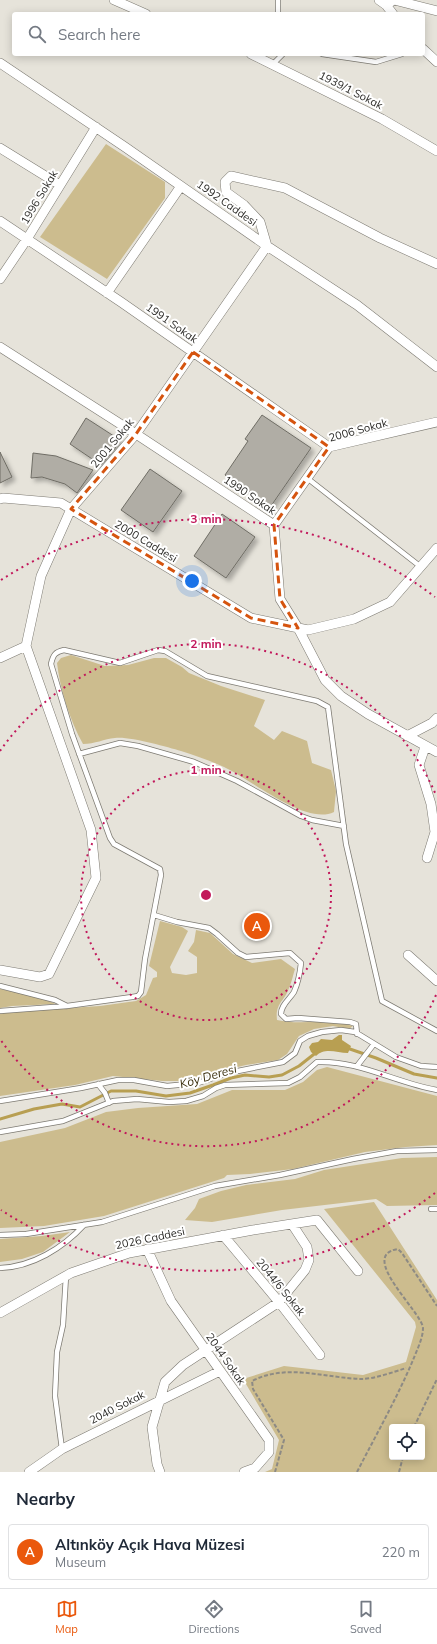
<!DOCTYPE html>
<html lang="en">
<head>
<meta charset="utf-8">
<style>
  :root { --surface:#fff; --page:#f6f6f7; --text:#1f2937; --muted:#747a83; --line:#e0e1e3; --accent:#ea580c }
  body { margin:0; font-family:Mulish,sans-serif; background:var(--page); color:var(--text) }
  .controls { position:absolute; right:12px; bottom:12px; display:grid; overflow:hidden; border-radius:4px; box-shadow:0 2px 10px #0003 }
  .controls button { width:36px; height:36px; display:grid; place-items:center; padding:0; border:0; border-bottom:1px solid var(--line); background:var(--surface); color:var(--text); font:20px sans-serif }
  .you { position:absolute; left:192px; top:581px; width:14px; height:14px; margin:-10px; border:3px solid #fff; border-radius:50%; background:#1a73e8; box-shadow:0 0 0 6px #1a73e833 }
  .badge { display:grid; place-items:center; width:26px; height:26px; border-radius:50%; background:var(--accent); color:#fff; font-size:13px; font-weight:700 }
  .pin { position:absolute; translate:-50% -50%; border:2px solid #fff; box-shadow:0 1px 4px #0006 }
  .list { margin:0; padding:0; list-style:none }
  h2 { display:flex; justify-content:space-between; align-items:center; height:52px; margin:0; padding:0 16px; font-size:17px }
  h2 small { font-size:13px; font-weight:400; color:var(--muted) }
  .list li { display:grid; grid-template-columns:26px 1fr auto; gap:12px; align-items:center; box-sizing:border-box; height:56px; margin:0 8px 8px; padding:0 8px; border:1px solid var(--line); border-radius:4px }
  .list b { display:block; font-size:15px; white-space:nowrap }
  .list p { margin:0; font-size:13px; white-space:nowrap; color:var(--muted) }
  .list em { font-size:13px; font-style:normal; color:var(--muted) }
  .icon { flex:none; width:22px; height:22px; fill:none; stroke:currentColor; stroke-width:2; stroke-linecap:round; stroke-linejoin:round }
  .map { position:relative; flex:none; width:437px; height:1472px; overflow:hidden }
  .search { position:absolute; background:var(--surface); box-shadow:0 2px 10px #0003; left:12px; right:12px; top:12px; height:44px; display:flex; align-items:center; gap:10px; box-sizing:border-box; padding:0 14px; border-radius:4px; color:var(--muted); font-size:15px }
  .sheet { height:116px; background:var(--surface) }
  nav { display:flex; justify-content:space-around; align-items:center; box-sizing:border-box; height:56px; border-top:1px solid var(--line); background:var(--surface); font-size:11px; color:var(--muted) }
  nav a { display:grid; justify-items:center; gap:2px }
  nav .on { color:var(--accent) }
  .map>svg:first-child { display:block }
</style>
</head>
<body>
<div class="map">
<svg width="437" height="1472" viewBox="0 0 437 1472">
  <defs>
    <filter id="shadow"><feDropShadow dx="3.5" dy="3.5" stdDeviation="2" flood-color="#0004"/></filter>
  </defs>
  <rect width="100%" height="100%" fill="#e6e3da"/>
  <path fill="#ccbc8e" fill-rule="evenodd" d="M 106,144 L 165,182 L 165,198 L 107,279 L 40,237 Z
    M 71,655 L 105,666 L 128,665 L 154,658 L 166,658 L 182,667 L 189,673 L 221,686 L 265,700 L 254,726 L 274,740 L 282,731 L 307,741 L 312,763 L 331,770 L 336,791 L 334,812 C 306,826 252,780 224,767 C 211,761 196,756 181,751 C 167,747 129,736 115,738 C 104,739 95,744 83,744 C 70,721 60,689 57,663 L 61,658 Z
    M 160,921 L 182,927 L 188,931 L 170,967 L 172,973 L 186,975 L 197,973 L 197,957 L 188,951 L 194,942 L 196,930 L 210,933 L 233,954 L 252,963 L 281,959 L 295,969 C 293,975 292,981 289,988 C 285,1001 275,1003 277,1020 C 302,1026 328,1017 353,1026 L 349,1029 L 333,1026 L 314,1029 L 299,1036 L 287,1054 L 278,1060 L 246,1065 L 221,1071 L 191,1081 L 162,1081 L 113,1076 L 75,1085 L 0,1096 L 0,1014 L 7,1012 L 100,1006 L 136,1001 L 146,995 L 153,978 L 157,977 L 157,972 L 149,966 Z
    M 0,989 L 39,997 L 56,1004 L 12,1006 L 0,1008 Z
    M 327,1067 L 437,1096 L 437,1145 L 406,1147 L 365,1152 L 293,1169 L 250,1174 L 227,1175 L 224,1178 L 104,1216 L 44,1226 L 0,1228 L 0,1142 L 65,1128 L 106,1112 L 138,1108 L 197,1104 L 232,1090 L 285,1090 L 303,1082 L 317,1070 Z
    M 437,1157 L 437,1205 L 387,1206 L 376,1199 L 282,1210 L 212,1222 L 185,1220 L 195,1208 L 199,1199 L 221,1191 L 246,1185 L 295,1179 L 324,1170 L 402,1158 Z
    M 374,1202 L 437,1300 L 437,1472 L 265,1472 L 272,1469 L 279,1440 L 243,1379 L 284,1366 L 363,1375 L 406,1362 L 416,1327 L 415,1322 L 324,1209 ZM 392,1427 L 422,1427 L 422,1457 L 392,1457 Z
    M 70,1232 L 43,1252 L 22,1259 L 0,1262 L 0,1239 L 42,1236 Z"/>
  <path fill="#b89f52" d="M 339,1035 L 342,1035 L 342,1040 L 351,1046 L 348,1053 C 337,1053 325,1047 316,1056 L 311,1052 L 309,1047 L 312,1043 L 318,1042 L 321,1039 L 332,1040 Z"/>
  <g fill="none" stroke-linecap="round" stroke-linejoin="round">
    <path stroke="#b89f52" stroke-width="3" d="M 347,1048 L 376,1058 L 414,1074 L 437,1078
      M 0,1119 L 34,1109 L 62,1104 L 80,1107 L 111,1091 L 136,1091 L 166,1096 L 190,1093 L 213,1085 L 231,1078 L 245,1075 L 269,1077 L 282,1075 L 299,1066 L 318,1051"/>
  </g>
  <path fill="#b0ada5" stroke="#6f6d65" filter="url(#shadow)" d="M 262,415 L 311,448 L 271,506 L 225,475 L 248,441 L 245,439 Z
    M 86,418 L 120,440 L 114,450 L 101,465 L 70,444 Z
    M 0,452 L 12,477 L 0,483 Z
    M 33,453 L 56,456 L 93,470 L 77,493 L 65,484 L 42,477 L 31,478 Z
    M 150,469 L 182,491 L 153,532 L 121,510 Z
    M 222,514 L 255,537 L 226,578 L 194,556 Z"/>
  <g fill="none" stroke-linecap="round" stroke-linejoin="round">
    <defs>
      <path id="service" d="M 278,14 L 278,0
        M 322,54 L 376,62 L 402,54
        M 273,64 L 283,54
        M 307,478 L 421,567
        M 79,754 L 120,743 L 138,746 L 194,762 L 237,781 L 301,816 L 312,820 L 344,826
        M 154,915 L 177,922 L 209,928 L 217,934 L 238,953 L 246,957 L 290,953 L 301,963 C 300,973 298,983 294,992 C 289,1000 281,1005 281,1014 L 286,1019 L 298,1018 L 350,1022 L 356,1024 L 357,1034
        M 0,986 L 55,1000 L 67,1006
        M 0,1011 L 67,1006 L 132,997 L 138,996 L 141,992 L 145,959 L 161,875 L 160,869 L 114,844 L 110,838 L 72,734 L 51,664 C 53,655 55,652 64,650 L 120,663 L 158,650 L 165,651 L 207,676 L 317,701 L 328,707 L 346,844 L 382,1001 L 437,1031
        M 357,1066 L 374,1044
        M 98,1084 L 105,1093 L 109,1103
        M 0,1101 L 81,1088 L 118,1080 L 134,1080 L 167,1086 L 198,1083 L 228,1073 L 283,1062 L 295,1053 L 300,1041 L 308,1036 L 322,1032 L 341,1030 L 355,1032 L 396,1057 L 421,1066 L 437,1067
        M 0,1132 L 63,1121 L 113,1101 L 137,1099 L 169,1102 L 186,1101 L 203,1096 L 216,1088 L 225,1085 L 288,1083 L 300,1077 L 317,1062 C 358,1060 396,1083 437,1090
        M 431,1209 L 437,1209
        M 0,1235 L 26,1234 L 102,1222 L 215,1186 L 280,1175 L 353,1159 L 397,1151 L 437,1150
        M 0,1268 C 32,1267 63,1248 84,1225
        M 62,1449 L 55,1396 L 57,1352 L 63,1325 L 66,1276"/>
      <path id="minor" d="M 114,0 L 146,14
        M 379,0 L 386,5 L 394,0 L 437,11
        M 386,5 L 393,14
        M 423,49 L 437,62
        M 251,54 L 382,119 L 437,151
        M 0,63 L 125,147 L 267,246 L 357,305 L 437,367
        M 0,148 L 60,185
        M 0,221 L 121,302 L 329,447
        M 0,279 L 27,239 L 96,127
        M 107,293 L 181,186
        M 0,347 L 136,434 L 274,525
        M 0,499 L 3,498 L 61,503 L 251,618 L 308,630 L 354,619 L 390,602 L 437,548
        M 274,525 L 280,599 L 298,628 L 325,680 L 341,696 L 368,714 L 437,752
        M 274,525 L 329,447 L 437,422
        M 0,658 L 26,646 L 41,576 L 71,509 L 136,434 L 267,246 L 260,222 L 244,205 L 226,192 L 225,182 L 231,176 L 285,188 L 380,238 L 437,264
        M 407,736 L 432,723 L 437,718
        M 425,747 L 419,765 L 431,804 L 435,832 L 427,858
        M 408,955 L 437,981
        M 0,970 L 40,977 L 49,974 L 96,878 L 91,830 L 26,646
        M 223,1235 L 279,1302 L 320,1355
        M 147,1249 L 171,1301 L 269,1440 L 269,1452 L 255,1468 L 244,1472
        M 0,1313 L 71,1273 L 129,1253 L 253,1230 L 317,1220 L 358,1271
        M 29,1472 L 62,1449 L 220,1371
        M 160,1472 L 157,1464 L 152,1427 L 165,1382 L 183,1365 L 279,1302 L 305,1270 L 309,1260 L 307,1247 L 292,1224"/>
    </defs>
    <use href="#service" stroke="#7d7a72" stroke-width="6"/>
    <use href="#minor" stroke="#7d7a72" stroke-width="10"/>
    <path stroke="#8d8a84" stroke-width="2" stroke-dasharray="4 2" stroke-linecap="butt" d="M 414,1427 L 437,1379
      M 275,1472 L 284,1440 L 253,1389 L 252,1381 C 287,1363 325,1378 361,1379 C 374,1379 394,1372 406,1368
      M 357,1472 C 376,1435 397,1398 413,1360 C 417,1350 423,1338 423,1328 C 422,1312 357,1255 398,1249 L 402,1253 L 437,1306
      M 399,1472 L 403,1457"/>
    <use href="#service" stroke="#fff" stroke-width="4.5"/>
    <use href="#minor" stroke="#fff" stroke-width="9"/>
  </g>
  <path fill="none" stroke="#d5540f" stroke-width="3" stroke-dasharray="8 5" stroke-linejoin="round" d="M 193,352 L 329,447 L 274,525 L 280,599 L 298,628 L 251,618 L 71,509 L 136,434 Z"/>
  <g fill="none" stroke="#c2185b" stroke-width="2" stroke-dasharray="2 4">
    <circle cx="206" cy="895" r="125"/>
    <path d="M436 995A251 251 0 0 1 0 1039M0 751A251 251 0 0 1 436 795"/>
    <path d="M435 1193A376 376 0 0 1 1 1210M1 580A376 376 0 0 1 435 597"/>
  </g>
  <g text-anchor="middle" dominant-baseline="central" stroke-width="4" stroke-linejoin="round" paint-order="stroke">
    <g font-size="11" fill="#2b2a27" stroke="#fff">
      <text transform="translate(351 90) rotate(27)">1939/1 Sokak</text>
      <text transform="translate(39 197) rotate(-59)">1996 Sokak</text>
      <text transform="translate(227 203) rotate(35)">1992 Caddesi</text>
      <text transform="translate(172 323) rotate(35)">1991 Sokak</text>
      <text transform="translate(358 430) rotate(-15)">2006 Sokak</text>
      <text transform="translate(112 443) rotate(-50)">2001 Sokak</text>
      <text transform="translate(250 495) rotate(34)">1990 Sokak</text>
      <text transform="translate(146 541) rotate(31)">2000 Caddesi</text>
      <text transform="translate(150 1238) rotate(-12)">2026 Caddesi</text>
      <text transform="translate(281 1287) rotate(51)">2044/6 Sokak</text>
      <text transform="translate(226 1359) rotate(55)">2044 Sokak</text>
      <text transform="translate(117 1407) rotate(-27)">2040 Sokak</text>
    </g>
    <g font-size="12" font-style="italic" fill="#3b300e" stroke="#fff">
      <text transform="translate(208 1076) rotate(-16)">Köy Deresi</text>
    </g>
  </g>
  <circle cx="206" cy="895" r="6" fill="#c2185b" stroke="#fff" stroke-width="2"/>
  <g font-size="12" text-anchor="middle" font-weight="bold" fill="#c2185b" stroke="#fff" stroke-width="4" stroke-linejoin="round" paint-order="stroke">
    <text x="206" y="523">3 min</text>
    <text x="206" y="648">2 min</text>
    <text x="206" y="774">1 min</text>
  </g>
</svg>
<div class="controls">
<button><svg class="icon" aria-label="locate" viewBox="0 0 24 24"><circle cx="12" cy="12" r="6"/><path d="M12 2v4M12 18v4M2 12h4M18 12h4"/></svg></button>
</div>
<div class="you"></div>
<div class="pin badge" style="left:257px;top:926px">A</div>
<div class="search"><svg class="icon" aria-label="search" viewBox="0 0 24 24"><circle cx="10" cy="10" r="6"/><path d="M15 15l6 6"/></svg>Search here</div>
</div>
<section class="sheet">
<h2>Nearby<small></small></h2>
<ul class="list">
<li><span class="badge">A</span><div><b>Altınköy Açık Hava Müzesi</b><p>Museum</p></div><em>220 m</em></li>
</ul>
</section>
<nav>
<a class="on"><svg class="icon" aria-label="map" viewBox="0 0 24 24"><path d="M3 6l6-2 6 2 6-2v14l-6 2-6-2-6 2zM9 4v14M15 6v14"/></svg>Map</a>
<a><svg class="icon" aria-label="directions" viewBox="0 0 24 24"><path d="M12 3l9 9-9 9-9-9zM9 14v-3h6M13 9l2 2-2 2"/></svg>Directions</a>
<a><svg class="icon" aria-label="saved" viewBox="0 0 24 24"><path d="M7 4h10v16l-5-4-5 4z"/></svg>Saved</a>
</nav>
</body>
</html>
